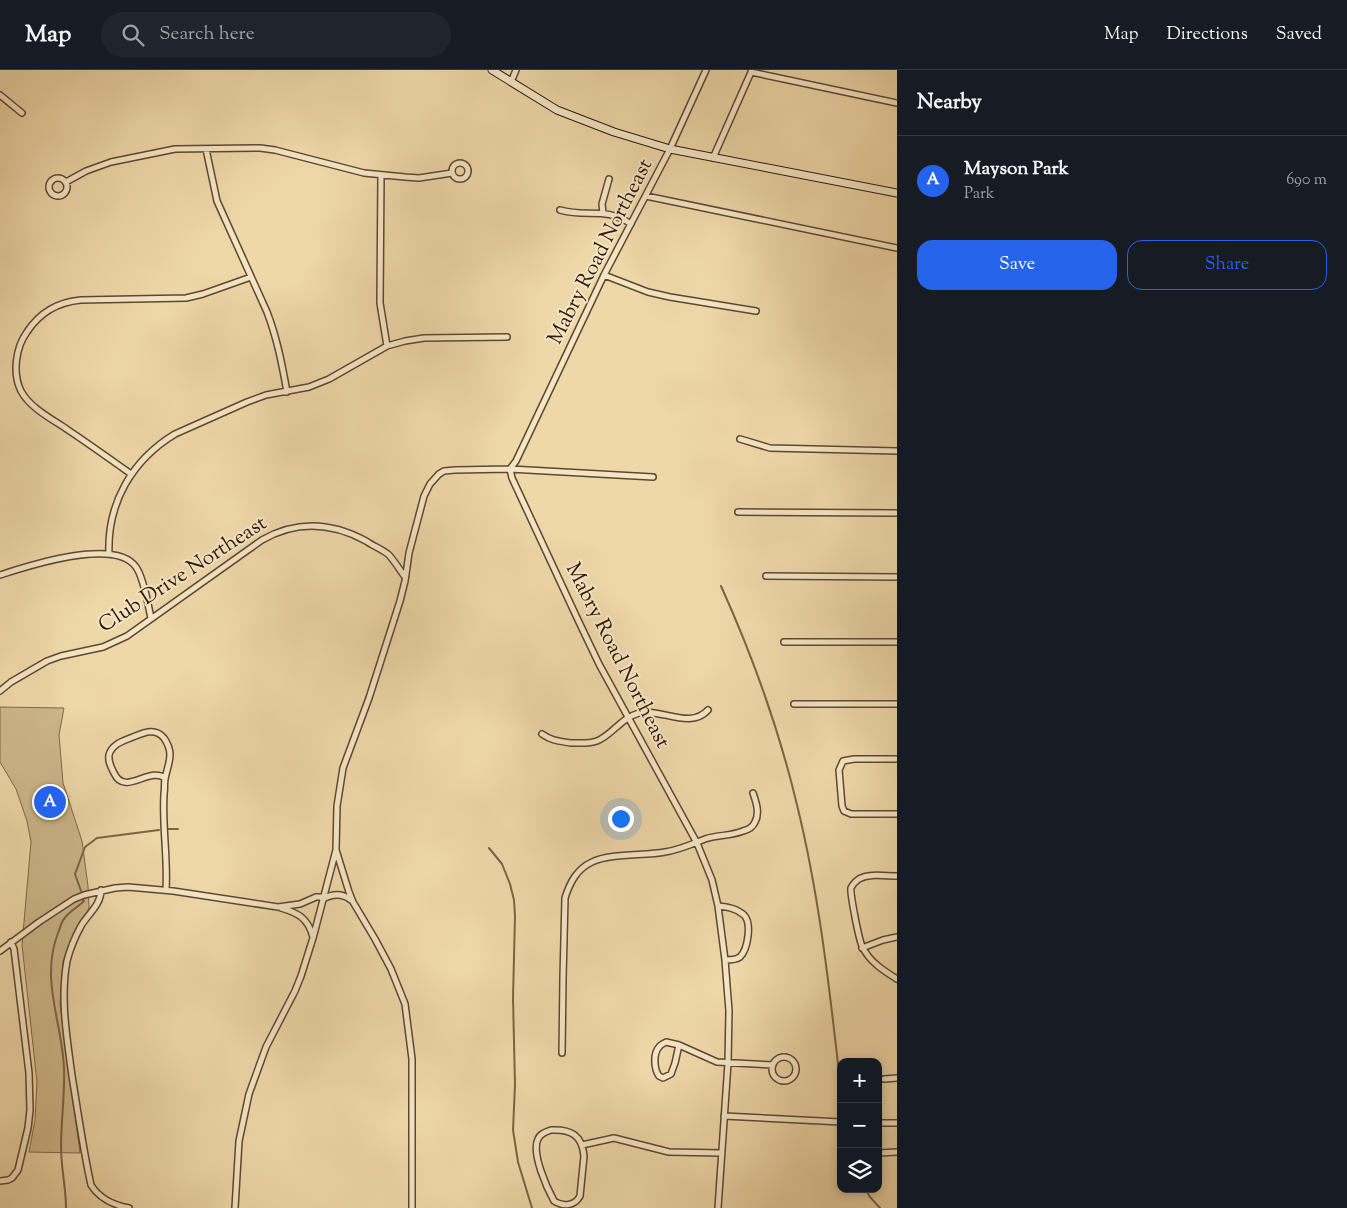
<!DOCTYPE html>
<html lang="en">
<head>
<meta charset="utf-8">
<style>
  :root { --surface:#171b24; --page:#20242c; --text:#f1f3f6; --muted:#9ea1a6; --line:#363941; --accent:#2563eb }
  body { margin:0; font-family:"Sorts Mill Goudy",serif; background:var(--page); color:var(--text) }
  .controls { position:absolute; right:15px; bottom:15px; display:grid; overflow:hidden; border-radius:10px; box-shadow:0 2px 8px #0003 }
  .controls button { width:45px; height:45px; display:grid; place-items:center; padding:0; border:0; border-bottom:1px solid var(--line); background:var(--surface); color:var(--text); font:25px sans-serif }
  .you { position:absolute; left:620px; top:748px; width:18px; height:18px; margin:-12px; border:4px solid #fff; border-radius:50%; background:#1a73e8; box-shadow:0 0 0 8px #1a73e833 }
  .badge { display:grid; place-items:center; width:32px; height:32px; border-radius:50%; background:var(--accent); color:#fff; font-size:16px; font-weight:700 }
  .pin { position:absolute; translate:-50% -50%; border:2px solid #fff; box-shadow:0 1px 5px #0006 }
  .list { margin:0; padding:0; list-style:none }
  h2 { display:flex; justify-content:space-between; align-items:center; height:65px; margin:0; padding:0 20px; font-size:21px }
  h2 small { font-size:16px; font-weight:400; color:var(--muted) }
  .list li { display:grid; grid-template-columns:32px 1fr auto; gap:15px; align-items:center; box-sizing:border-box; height:90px; padding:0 20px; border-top:1px solid var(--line) }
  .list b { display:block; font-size:19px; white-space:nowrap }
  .list p { margin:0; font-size:16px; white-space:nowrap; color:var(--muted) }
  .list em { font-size:16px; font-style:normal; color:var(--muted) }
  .actions { display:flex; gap:10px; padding:15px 20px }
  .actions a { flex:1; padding:11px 0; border:1px solid var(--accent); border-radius:15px; text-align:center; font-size:18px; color:var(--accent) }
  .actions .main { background:var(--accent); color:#fff }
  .icon { flex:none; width:28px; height:28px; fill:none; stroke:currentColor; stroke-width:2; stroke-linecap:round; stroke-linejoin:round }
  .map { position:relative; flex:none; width:897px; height:1138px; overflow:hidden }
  header { display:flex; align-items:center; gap:30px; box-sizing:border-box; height:70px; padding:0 25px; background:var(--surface); border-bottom:1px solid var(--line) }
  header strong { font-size:24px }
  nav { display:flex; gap:28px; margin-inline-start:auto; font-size:18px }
  .search { width:350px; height:45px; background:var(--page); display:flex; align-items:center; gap:12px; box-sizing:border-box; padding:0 18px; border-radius:28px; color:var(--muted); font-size:19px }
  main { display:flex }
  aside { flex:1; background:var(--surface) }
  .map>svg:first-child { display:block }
</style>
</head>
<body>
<header>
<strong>Map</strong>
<div class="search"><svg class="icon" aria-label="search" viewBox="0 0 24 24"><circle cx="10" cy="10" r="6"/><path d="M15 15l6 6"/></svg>Search here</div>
<nav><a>Map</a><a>Directions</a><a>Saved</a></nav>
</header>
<main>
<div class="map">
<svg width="897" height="1138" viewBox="0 0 897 1138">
  <rect width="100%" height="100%" fill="#eed7a9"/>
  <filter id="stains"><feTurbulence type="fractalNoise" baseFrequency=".004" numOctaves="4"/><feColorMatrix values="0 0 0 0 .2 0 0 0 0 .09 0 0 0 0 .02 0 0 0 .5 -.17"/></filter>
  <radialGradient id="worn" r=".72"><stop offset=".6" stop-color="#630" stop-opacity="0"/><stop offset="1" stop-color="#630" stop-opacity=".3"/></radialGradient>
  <path fill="#ceb78c" stroke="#806846" d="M 0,637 L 64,638 L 59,665 L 63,713 L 82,771 L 88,816 L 89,838 L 63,891 L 60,934 L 80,1083 L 29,1082 L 35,1050 L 37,1012 L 22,875 L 31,772 L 27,751 L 16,719 L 0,692 Z"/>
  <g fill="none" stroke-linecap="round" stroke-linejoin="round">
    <path stroke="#7c6444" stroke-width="2" d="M 721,516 C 753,587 779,659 797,735 C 820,828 830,924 841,1020
      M 168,759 L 178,759
      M 489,778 L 502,794 L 510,814 L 514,830 L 515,846 L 513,928 L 515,1015 L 513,1060 L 518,1092 L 532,1138
      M 81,821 L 75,804 L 85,777 L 97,768 L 159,760
      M 865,1119 L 870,1127 L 880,1138
      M 66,1138 C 66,1118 61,1098 61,1077 C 61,1051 65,1024 64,998 C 62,951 40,910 58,863 C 60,859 61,852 64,849 C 68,842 78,837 84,831 L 83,830"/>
    <defs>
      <path id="street" d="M 751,2 L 897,33
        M 511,12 L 516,0
        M 0,25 L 22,43
        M 206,79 L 217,131 L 267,242 C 277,268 282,294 287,322
        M 713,88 L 752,0
        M452 101a8 8 0 1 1 16 0a8 8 0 1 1-16 0Z
        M 381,105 L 380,233 L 387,276
        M49 117a9 9 0 1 1 18 0a9 9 0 1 1-18 0Z
        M 66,112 L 86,101 L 111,92 L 175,79 L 260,78 L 275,80 L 364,103 L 405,107 L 419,108 L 452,103
        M 646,126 L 897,178
        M 560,140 C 587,148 605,136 631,154
        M 603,143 L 602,134 L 609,109
        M 604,205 L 648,222 L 670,227 L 756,241
        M 740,369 L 770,378 L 897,381
        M 510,399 L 512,408 L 578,550 L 599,594 L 697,773 L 712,810 L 718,836 L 725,890 L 729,941 L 728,993 L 718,1138
        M 510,399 L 516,391 L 604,205 L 670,79 L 706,0
        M 131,404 C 110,389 89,374 68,360 C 52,349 30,338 21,321 C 12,303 16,277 27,262 C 40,242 58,232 81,230 L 186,228 L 203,224 L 251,207
        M 738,442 L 897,443
        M 109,484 C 107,433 132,390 175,364 L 247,332 L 266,325 L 309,317 L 329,309 L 387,276 L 405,271 L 424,268 L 507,267
        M 0,505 C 28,496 115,467 136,497 C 144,508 148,535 151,548
        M 766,506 L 897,507
        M 784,572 L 897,572
        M 0,621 L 11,612 L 47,591 L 61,586 L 103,577 L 127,566 L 262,470 C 297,450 331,452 366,471 C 373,476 382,479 389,485 C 395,492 400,500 405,507
        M 794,634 L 897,634
        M 542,664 C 552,671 559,671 571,673 C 580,673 589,674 597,671 C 612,665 621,648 639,643 C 661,638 690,660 708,640
        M 897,689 L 854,689 L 843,691 L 839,700 L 842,736 L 844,741 L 851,744 L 897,744
        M 165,708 C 149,696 125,727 114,703 C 111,697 108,692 109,685 C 112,674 123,671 133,667 C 143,663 155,657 164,668 C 175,684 168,693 165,709 C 164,714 165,719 164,724 C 162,756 168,788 166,820
        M 897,806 C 885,806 869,803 859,809 C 856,811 853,814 851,818 C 850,823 859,872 863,878 C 870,892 884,901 897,909
        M 101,820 C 101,835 88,844 81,856 C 75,867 70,879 67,891 C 60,929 67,968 72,1006 C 78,1042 83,1079 91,1115 C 99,1128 113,1135 129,1138
        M 323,829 C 332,824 342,823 351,830
        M 718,836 C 727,837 736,838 744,845 C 752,853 748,879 740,887 C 736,890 730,890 725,890
        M 281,838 C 298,843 308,848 313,867
        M 862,878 L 883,870 L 897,867
        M 0,881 L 39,852 L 74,829 L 84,825 L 115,818 L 128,817 L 173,821 L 278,837 L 300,834 L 316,827 L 321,827 L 323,829
        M 666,972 L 679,975 L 675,993 L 671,1004 L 663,1008 L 659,1006 C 654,999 653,984 659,977 C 661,974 663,974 666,972 Z
        M 679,975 L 717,992 L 773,995
        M 562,983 L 563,908 L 565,828 C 570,812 577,799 592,792 C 610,783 645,786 665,782 C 679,780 692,774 705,769 C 717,765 731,766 743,761 C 747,760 753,757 755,752 C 760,743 756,732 753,723
        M772 999a12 12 0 1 1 24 0a12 12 0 1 1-24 0Z
        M 884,1009 L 897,1008
        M 724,1046 L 841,1052
        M 878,1053 L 897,1053
        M 551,1060 C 571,1059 582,1065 584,1086 L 580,1126 C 575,1136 563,1137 554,1131 C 547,1118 531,1083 538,1069 C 540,1064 545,1062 551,1060 Z
        M 582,1075 L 614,1068 L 669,1082 L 721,1083
        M 878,1083 L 897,1082
        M 0,1111 L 8,1110 L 12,1108 L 18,1100 L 28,1058 L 30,1040 L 29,1003 L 14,879 L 11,872
        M 235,1138 L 239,1071 L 249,1024 L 266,977 L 295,921 L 301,906 L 313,868 L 336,780
        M 412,1138 L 412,989 L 405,934 L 391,899 L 375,869 L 353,832 L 349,822 L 336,780 L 337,736 L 343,698 L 369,628 L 400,531 L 405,511 L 409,483 L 424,426 L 430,414 L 439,404 L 444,401 L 455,400 L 510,399 L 653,407"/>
      <path id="secondary" d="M 492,0 L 557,40 L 614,62 L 670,79 L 897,123"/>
    </defs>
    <use href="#street" stroke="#61482b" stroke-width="8"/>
    <use href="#secondary" stroke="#321801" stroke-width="9"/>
    <use href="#street" stroke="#f4e5c7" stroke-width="5"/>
    <use href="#secondary" stroke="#f4e5c7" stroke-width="7"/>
  </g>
  <g text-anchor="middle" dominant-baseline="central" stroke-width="4" stroke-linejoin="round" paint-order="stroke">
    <g font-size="21" fill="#321801" stroke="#f4e5c7">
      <text transform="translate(601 182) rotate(-63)">Mabry Road Northeast</text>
      <text transform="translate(183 505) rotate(-33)">Club Drive Northeast</text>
      <text transform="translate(617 586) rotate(63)">Mabry Road Northeast</text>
    </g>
  </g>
  <rect width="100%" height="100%" filter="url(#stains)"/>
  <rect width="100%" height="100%" fill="url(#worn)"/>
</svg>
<div class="controls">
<button>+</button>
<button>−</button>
<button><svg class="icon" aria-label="layers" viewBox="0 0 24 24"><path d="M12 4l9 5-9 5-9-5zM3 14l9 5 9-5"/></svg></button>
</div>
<div class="you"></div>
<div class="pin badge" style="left:50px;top:732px">A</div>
</div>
<aside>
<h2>Nearby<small></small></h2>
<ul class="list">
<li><span class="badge">A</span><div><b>Mayson Park</b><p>Park</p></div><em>690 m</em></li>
</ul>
<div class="actions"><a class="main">Save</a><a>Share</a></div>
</aside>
</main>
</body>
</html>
